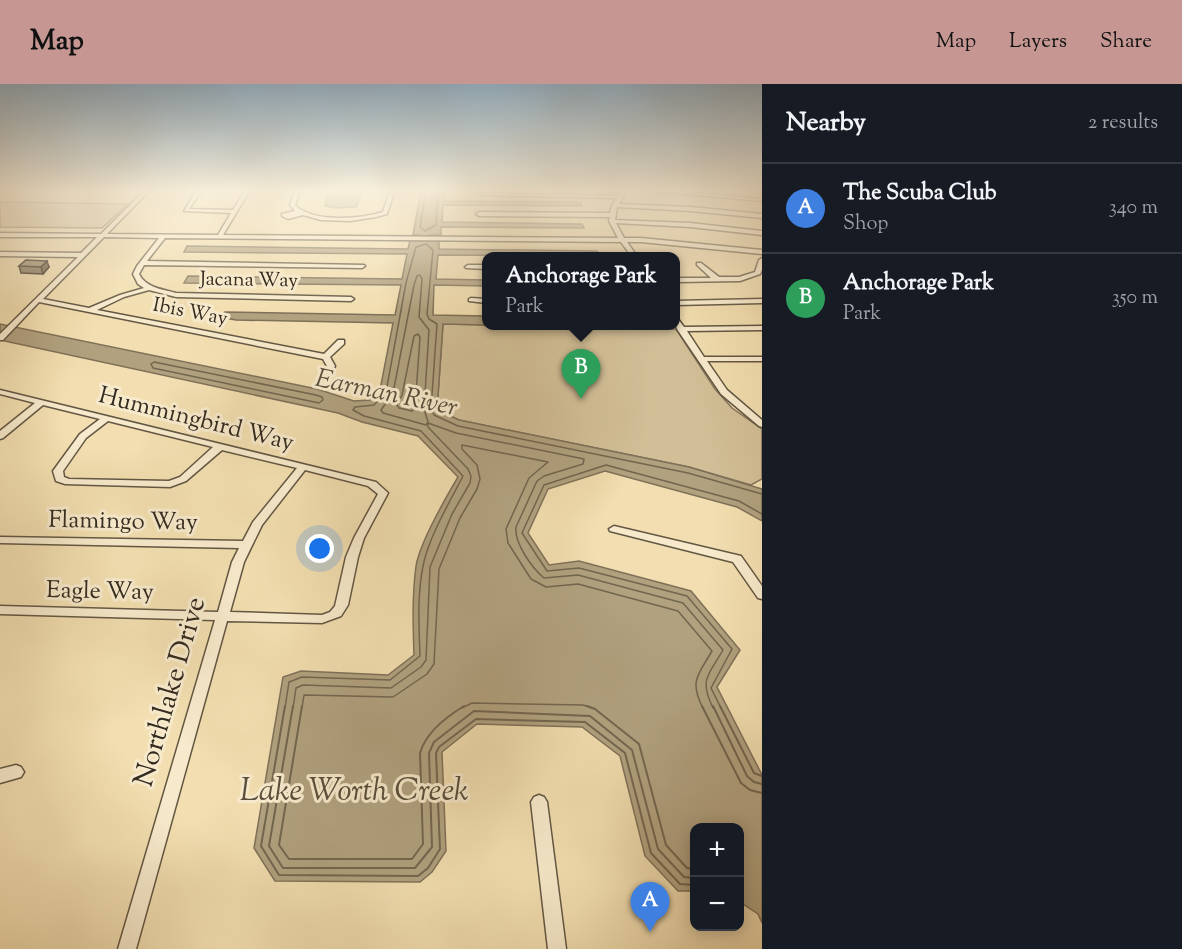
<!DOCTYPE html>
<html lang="en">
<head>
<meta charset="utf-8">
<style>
  :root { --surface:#171b24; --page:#20242c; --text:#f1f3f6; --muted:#9ea1a6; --line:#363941; --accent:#c59692 }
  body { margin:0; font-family:"Sorts Mill Goudy",serif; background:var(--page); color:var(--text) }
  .controls { position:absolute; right:18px; bottom:18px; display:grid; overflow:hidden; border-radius:12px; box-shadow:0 3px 15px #0003 }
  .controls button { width:54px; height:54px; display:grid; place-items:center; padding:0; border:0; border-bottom:2px solid var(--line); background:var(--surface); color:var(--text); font:30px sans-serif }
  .you { position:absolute; left:320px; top:465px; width:21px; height:21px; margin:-15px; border:4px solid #fff; border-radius:50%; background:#1a73e8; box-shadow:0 0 0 9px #1a73e833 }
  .badge { display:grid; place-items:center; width:39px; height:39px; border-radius:50%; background:var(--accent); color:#fff; font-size:20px; font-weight:700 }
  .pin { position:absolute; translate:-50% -50px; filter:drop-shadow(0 2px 3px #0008) }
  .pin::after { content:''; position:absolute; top:32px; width:21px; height:18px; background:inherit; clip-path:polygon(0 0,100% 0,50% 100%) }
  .popup { position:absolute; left:482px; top:168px; width:198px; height:78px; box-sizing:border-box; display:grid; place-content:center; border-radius:12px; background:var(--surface); filter:drop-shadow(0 2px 4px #0005); font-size:20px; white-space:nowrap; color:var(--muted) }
  .popup b { font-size:22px; color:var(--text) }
  .popup::after { content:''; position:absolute; left:50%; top:100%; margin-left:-12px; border:12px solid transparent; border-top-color:var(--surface) }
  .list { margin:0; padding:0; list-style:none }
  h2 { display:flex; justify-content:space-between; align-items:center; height:78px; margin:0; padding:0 24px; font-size:26px }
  h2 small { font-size:20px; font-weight:400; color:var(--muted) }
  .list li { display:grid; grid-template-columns:39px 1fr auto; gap:18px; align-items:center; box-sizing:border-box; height:90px; padding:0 24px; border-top:2px solid var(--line) }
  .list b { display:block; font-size:22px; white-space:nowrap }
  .list p { margin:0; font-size:20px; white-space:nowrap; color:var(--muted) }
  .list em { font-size:20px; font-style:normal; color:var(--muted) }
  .map { position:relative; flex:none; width:762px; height:865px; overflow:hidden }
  header { display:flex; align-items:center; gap:36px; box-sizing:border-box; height:84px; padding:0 30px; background:var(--accent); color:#111 }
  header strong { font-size:28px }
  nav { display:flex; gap:33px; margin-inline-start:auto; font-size:21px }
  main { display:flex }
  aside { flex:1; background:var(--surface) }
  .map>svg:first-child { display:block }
</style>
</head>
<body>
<header>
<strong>Map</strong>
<nav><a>Map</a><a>Layers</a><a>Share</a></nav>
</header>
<main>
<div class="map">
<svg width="762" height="865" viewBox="0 0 762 865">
  <rect width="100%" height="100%" fill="#f2deb0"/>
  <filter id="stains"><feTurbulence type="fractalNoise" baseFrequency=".00333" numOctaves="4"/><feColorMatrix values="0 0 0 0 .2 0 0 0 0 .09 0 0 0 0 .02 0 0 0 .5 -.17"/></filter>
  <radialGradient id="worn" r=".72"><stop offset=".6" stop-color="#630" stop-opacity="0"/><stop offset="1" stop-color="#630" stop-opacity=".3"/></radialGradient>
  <path fill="#d2bf97" stroke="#82745b" stroke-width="1.5" d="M 0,118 L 128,120 L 102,144 L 0,143 Z
    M 443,240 L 676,245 L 715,305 L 732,324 L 762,345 L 762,395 L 751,401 L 689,383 L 459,336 L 437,326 Z"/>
  <path fill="#b1a17f" stroke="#7f7159" stroke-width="1.5" d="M 328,106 L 363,106 L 356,123 L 336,124 L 325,122 Z
    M 421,106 L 444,106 L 444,117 L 580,118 L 582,122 L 443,121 L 442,138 L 582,140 L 584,144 L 441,143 L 441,151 L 430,151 L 431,156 L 439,157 L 439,165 L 597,167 L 601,172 L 438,171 L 436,195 L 486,196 L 486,202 L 434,201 L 433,231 L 486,232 L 486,241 L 443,240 L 437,326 L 459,336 L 689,383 L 762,405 L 762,437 L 737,423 L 605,387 L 548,405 L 528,449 L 549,481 L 579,477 L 691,507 L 740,566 L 717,603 L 762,691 L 762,839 L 758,830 L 740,818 L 740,744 L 694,744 L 694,807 L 678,807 L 645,772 L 620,672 L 582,643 L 477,640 L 442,668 L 446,767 L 432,788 L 420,798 L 275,797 L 254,764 L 283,593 L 301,587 L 388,591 L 414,571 C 413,542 412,512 416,482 C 420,458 445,415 458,393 L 418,352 L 362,338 L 338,329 L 0,256 L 0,240 L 317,305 L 354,317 L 370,316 L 380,306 L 393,239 L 236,236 L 220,233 L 225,228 L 395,231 L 401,201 L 184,199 L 188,192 L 402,195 L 407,170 L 184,168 L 187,162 L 408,165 L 410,156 L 420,156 L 420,151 L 413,151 Z"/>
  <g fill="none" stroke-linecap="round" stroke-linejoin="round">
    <path stroke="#72664f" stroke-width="1.5" d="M 426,106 L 420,143 L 425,147 L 436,141 L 438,106
      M 494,172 L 562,172
      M 420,191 L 422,195 L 419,233 L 429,246 L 424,325 L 428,338 L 426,341 L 383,329 L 381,326 L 393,309 L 414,201 L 417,192 Z
      M 418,250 L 420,253 L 415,324 L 412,327 L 399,324 L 397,321 L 402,311 L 414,252 Z
      M 154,278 L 316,311 L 322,313 L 323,316 L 319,319 L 153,284 L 151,280 Z
      M 285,624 L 289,598 L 302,593 L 390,596 L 420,572 C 419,543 417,512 423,482 C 428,455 450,417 463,392 L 421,347 L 364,332 L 353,326 L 355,323 L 374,321 L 386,308 L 406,199 L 416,163 L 426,160 L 433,166 L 427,230 L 429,235 L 437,240 L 431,325 L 434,331 L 458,342 L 688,389 L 762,410
      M 293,624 L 296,604 L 303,601 L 391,604 L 421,583 L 426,576 L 430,483 L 452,430 L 470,399 L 471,392 L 468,385 L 428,343 L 428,339 L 456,349 L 584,375 L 583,380 L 544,392 L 537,397 L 516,443 C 514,459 532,484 544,494 L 578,491 L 683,519 L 723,566 C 708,592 699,595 713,624
      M 302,624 L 304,611 L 393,613 L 427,590 L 434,580 L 439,485 L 460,434 L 477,405 L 480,395 L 477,381 L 462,365 L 462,361 L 548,378 L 529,394 L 506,445 L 508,459 L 531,495 L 546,503 L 578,500 L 678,527 L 712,567 C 698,591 689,597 703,624
      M 462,624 L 472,619 L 583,621 L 592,624
      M 721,624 L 711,604 L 732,565 L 687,512 L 579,484 L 547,487 L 522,449 L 544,401 L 606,381 L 739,417 L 762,430"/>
    <path stroke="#72664f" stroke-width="2" d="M 285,622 L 261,762 L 279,791 L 418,792 L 428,784 L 440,765 L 436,669 L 439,663 L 476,635 L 585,638 L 625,669 L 651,769 L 680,800 L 694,801
      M 293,622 L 269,762 L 283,784 L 415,784 L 432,763 L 429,669 L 434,658 L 474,627 L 590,632 L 632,666 L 658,765 L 684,793 L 694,794
      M 302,622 L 279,761 L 289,775 L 412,775 L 423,760 L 420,669 C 426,648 446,633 464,622
      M 587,622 L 595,625 L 639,660 L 666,761 L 687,784 L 694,785
      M 702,622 L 741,699 L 750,706 L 762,709
      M 713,622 L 747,692 L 754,698 L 762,700
      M 720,622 L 754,689 L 762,692"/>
    <defs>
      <path id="minor" d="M 145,106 L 150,106 L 107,150 L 218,151 L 231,129 L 184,127 L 197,106 L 202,106 L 189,125 L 233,126 L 245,106 L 250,106 L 223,151 L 618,154 L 609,137 L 610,133 L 479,132 L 476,130 L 479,128 L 610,129 L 612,121 L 617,114 L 479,111 L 477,110 L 479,109 L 619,112 L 622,106 L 627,106 L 619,120 L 691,123 L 762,130 L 762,134 L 691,127 L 617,123 L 615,136 L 690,139 L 762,147 L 762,151 L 690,143 L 616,139 L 624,154 L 641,154 L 762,166 L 762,170 L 641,158 L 627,158 L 637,172 L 631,172 L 621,158 L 165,154 L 147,177 L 364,181 L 365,182 L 362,184 L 144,181 L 139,190 C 146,204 162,205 176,209 L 351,213 L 354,215 L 351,217 L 176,213 L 149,206 L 124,213 L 97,226 L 324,270 L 338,256 L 344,256 L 344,260 L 330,273 L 335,282 L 334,284 L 328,284 L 323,275 L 39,218 L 3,256 L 0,256 L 0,250 L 78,173 L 0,172 L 0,168 L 81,169 L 97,153 L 0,153 L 0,149 L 101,150 ZM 104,153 L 159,154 L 137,182 L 133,190 L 138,200 L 144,204 L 120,211 L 89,224 L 43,215 Z
        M 295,106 L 300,106 L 295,121 C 313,139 360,135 383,128 L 390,106 L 395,106 L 387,130 L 376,133 L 350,137 L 321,136 L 303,131 L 288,135 L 282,132 L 282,130 L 295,127 L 290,121 Z
        M 641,106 L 665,106 L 762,115 L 762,117 Z
        M 762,174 L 762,186 L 760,190 L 740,197 L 676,198 L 676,194 L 711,194 L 697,181 L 697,179 L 701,179 L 719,193 L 739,193 L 755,188 L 759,176 Z
        M 468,181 L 486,181 L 486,185 L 466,184 L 465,183 Z
        M 471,214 L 486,215 L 486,219 L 469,217 L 469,215 Z
        M 762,215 L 762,219 L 676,221 L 676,217 Z
        M 676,234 L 678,235 L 684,243 L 762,242 L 762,246 L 687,247 L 704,273 L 762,273 L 762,277 L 707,277 L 727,306 L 762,336 L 762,343 L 759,342 L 721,310 L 677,245 L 676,241 Z
        M 0,306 L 376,398 L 388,409 L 364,454 L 358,473 L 348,521 L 341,532 L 322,539 L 227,537 L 136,865 L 118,865 L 215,536 L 0,530 L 0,522 L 218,528 L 232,478 L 239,464 L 0,459 L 0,453 L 243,457 L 253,438 L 297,384 L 222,366 L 186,397 L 170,403 L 65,400 L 56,397 L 53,387 L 80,350 L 100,335 L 43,321 L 3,354 L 0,355 L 0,347 L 35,319 L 0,310 ZM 108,337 L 213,363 L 180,393 L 169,397 L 69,395 L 64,393 L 63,387 L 86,354 ZM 305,386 L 368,402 L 378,410 L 354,454 L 346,473 L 335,522 L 330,528 L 322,531 L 230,528 L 244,478 L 262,441 Z
        M 614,442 L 741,472 L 762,502 L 762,515 L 758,514 L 733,478 L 610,447 L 609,445 Z
        M 16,681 L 21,683 L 24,688 L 21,693 L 0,699 L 0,685 Z
        M 539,711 L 544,713 L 547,718 L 566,865 L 548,865 L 531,718 L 534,713 Z"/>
    </defs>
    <use href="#minor" stroke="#635743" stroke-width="3"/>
    <use href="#minor" fill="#f7eacc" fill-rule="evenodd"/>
  </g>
  <path fill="#81755b" stroke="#332a1f" stroke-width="1.5" d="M 26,176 L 49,183 L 43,190 L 21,189 L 19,182 Z"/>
  <path fill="#695f4a" stroke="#332a1f" stroke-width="1.5" d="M 47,177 L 49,183 L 43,190 L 41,183 Z"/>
  <path fill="#96886a" stroke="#332a1f" stroke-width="1.5" d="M 26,176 L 47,177 L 41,183 L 19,182 Z"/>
  <linearGradient id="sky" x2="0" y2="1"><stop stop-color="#92acbe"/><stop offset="0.47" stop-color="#f9f0db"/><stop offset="1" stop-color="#f9f0db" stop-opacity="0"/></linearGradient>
  <rect width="762" height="227" fill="url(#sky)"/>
  <g text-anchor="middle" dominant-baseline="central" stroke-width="6" stroke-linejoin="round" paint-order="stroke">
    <g font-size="20" fill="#332a1f" stroke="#f7eacc">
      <text transform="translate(249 197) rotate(1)">Jacana Way</text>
      <text transform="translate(190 229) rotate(11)">Ibis Way</text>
    </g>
    <g font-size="24" fill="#332a1f" stroke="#f7eacc">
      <text transform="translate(196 336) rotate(14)">Hummingbird Way</text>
      <text transform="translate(123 438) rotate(1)">Flamingo Way</text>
      <text transform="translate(100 508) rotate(1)">Eagle Way</text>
    </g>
    <g font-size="26" font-style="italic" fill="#594e3c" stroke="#f7eacc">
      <text transform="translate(386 310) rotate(12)">Earman River</text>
    </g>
    <g font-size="28" fill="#332a1f" stroke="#f7eacc">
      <text transform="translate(171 608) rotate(-74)">Northlake Drive</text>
    </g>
    <g font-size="32" font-style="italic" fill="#594e3c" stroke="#f7eacc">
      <text x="354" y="708">Lake Worth Creek</text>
    </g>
  </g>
  <rect width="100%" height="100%" filter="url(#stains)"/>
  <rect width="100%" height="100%" fill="url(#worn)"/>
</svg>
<div class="controls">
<button>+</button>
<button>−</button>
</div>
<div class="you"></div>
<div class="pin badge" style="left:650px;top:848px;background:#3f7fe0">A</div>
<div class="pin badge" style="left:581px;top:315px;background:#2e9e5b">B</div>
<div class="popup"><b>Anchorage Park</b>Park</div>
</div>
<aside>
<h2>Nearby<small>2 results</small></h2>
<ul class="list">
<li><span class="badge" style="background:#3f7fe0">A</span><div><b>The Scuba Club</b><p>Shop</p></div><em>340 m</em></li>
<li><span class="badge" style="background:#2e9e5b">B</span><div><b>Anchorage Park</b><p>Park</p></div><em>350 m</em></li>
</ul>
</aside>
</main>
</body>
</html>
